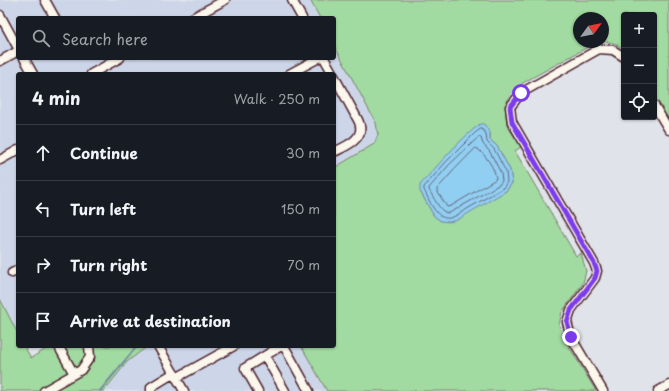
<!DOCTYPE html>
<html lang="en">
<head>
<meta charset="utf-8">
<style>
  :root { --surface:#171b24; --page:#20242c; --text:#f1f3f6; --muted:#9ea1a6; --line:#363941 }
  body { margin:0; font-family:"Playpen Sans",sans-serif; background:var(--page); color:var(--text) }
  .controls { position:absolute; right:12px; top:12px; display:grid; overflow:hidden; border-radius:4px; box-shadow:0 1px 3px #0004 }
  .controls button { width:36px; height:36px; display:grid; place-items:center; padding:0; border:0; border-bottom:1px solid var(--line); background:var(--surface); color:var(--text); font:20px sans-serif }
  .compass { position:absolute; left:573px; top:12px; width:36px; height:36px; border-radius:50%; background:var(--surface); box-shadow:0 1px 3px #0004; rotate:57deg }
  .stop { position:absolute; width:12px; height:12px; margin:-9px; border:3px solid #7c3aed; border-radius:50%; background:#fff }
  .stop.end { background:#7c3aed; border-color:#fff; box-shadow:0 1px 4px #0008 }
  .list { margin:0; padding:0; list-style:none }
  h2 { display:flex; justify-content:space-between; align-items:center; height:52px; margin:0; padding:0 16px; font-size:17px }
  h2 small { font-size:13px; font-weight:400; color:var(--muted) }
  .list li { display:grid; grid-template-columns:26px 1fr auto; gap:12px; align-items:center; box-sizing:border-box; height:56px; padding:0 16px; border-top:1px solid var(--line) }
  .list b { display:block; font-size:15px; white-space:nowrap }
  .list em { font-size:13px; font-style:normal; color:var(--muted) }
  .icon { flex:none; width:22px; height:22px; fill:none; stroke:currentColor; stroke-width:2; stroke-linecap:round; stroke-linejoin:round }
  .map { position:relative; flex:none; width:669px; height:391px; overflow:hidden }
  .search { position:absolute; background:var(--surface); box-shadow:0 1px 3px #0004; left:16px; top:16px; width:320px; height:44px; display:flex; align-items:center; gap:10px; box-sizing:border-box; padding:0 14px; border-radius:4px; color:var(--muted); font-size:15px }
  .panel { position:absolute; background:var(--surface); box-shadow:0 1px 3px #0004; left:16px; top:72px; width:320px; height:276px; border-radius:4px }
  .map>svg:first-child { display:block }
</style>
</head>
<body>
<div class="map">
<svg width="669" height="391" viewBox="0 0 669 391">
  <rect width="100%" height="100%" fill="#e0e4ea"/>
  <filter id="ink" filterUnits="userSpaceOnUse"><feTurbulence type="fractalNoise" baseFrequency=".025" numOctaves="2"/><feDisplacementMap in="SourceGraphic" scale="8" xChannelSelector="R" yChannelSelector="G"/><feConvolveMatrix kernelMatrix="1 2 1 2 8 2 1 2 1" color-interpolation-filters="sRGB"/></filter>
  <g filter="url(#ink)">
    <path fill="#cdd6e8" d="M 0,0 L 310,0 L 320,18 L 18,18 L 18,58 L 334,58 L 334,45 L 376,123 L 378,135 L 374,144 L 334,168 L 334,74 L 18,74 L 18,334 L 0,299 Z
      M 148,346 L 301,346 L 327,391 L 104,391 L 128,361 Z"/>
    <path fill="#a1dba1" stroke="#767d66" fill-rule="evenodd" d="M 310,0 L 669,0 L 669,123 L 654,97 L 654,15 L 624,15 L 624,49 C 618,44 610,41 603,42 L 603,18 L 579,18 L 579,42 L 600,42 L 595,43 L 528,80 L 515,88 L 509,97 L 505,106 L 507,125 L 521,147 L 515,151 L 576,256 L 581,253 L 586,271 L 583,283 L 562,312 L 559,325 L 568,345 L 596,391 L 327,391 L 301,346 L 334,346 L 334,168 L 374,144 L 378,135 L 376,123 L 334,45 L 334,18 L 320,18 ZM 490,133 L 490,140 L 497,146 L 510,170 L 512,183 L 506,191 L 441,221 L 434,216 L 420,191 Z
      M 0,299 L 18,334 L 18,346 L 24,346 L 31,358 L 51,346 L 148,346 L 128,361 L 104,391 L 0,391 Z"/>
    <path fill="#91cff2" stroke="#7589a2" d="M 480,124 L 484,124 L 490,133 L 490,140 L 497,146 L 510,170 L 512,183 L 506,191 L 457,220 L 449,222 L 441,221 L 434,216 L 420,191 L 420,185 C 438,165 458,141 480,124 Z"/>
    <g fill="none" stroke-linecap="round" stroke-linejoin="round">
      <path stroke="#66657b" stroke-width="1" d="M 481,129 L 483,130 L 486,134 L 487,142 L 494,149 L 506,172 L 507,182 L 503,188 L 455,216 C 453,217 451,218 449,218 C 436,220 429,199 424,190 L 424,187 L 446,162 L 475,133 Z
        M 479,137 L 481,138 L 483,144 L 490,152 L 501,173 L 502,181 L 500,184 L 453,211 C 451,212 449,213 447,213 C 440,212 433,196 429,190 L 429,188 L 449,165 Z
        M 476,148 C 484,152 496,170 496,179 L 451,206 L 447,207 L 437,191 L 437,189 L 454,170 Z"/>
      <path stroke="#7589a2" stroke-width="2" d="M 100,391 L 137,346"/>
      <defs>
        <path id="minor" d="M 45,0 L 55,18
          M 292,0 L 302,18
          M 0,15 L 18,48
          M 192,18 L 225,0
          M 24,58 L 33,74
          M 324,58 L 333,74
          M 0,61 L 18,51
          M 91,74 L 120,58
          M 289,74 L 319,58
          M 334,76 L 358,120 C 359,122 360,124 360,126 C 363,140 344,147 334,152
          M 654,105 L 669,130
          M 0,160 L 18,150
          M 12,273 L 18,270
          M 158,346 L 184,391
          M 284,346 L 309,391
          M 60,349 L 74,374
          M 265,356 L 285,391
          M 176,378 L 234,346
          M 44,391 L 81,370 L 90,357 L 89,346
          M 151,391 L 151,387 L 174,373
          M 258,391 L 245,368 L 281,346
          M 603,391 L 571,337 L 567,322 L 571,310 L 595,278 L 597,271 L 594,263 L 512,122 L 510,107 L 521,93 L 599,49 L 613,50 L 624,57
          M 658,391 L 669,385"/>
      </defs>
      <use href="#minor" stroke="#4a1f2b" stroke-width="11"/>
      <use href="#minor" stroke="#fbf7ec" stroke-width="8"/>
    </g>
  </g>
  <g fill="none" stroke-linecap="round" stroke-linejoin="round" filter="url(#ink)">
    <path stroke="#7c3aed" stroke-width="5" d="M 521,93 L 510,107 L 512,122 L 594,263 L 597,271 L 595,278 L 571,310 L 567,322 L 571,337"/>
  </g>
</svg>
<div class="controls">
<button>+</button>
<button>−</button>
<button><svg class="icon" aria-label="locate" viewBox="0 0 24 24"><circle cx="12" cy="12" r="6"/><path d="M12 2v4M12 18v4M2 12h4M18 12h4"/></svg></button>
</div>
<svg class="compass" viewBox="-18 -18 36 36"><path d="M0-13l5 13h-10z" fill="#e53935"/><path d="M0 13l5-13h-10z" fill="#9ea1a6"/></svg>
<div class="stop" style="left:521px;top:93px"></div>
<div class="stop end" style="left:571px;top:337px"></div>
<div class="search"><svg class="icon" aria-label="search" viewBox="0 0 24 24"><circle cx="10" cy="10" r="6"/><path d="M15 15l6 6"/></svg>Search here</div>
<section class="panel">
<h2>4 min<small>Walk · 250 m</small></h2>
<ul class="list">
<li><svg class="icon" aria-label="ahead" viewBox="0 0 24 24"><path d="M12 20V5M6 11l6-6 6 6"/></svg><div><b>Continue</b></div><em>30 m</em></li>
<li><svg class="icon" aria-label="left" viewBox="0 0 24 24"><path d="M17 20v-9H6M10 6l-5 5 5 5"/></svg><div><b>Turn left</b></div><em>150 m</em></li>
<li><svg class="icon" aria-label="right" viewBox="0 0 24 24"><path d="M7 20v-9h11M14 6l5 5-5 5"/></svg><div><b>Turn right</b></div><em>70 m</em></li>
<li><svg class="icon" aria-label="arrive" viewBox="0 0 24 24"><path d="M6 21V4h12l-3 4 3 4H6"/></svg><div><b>Arrive at destination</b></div></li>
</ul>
</section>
</div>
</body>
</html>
